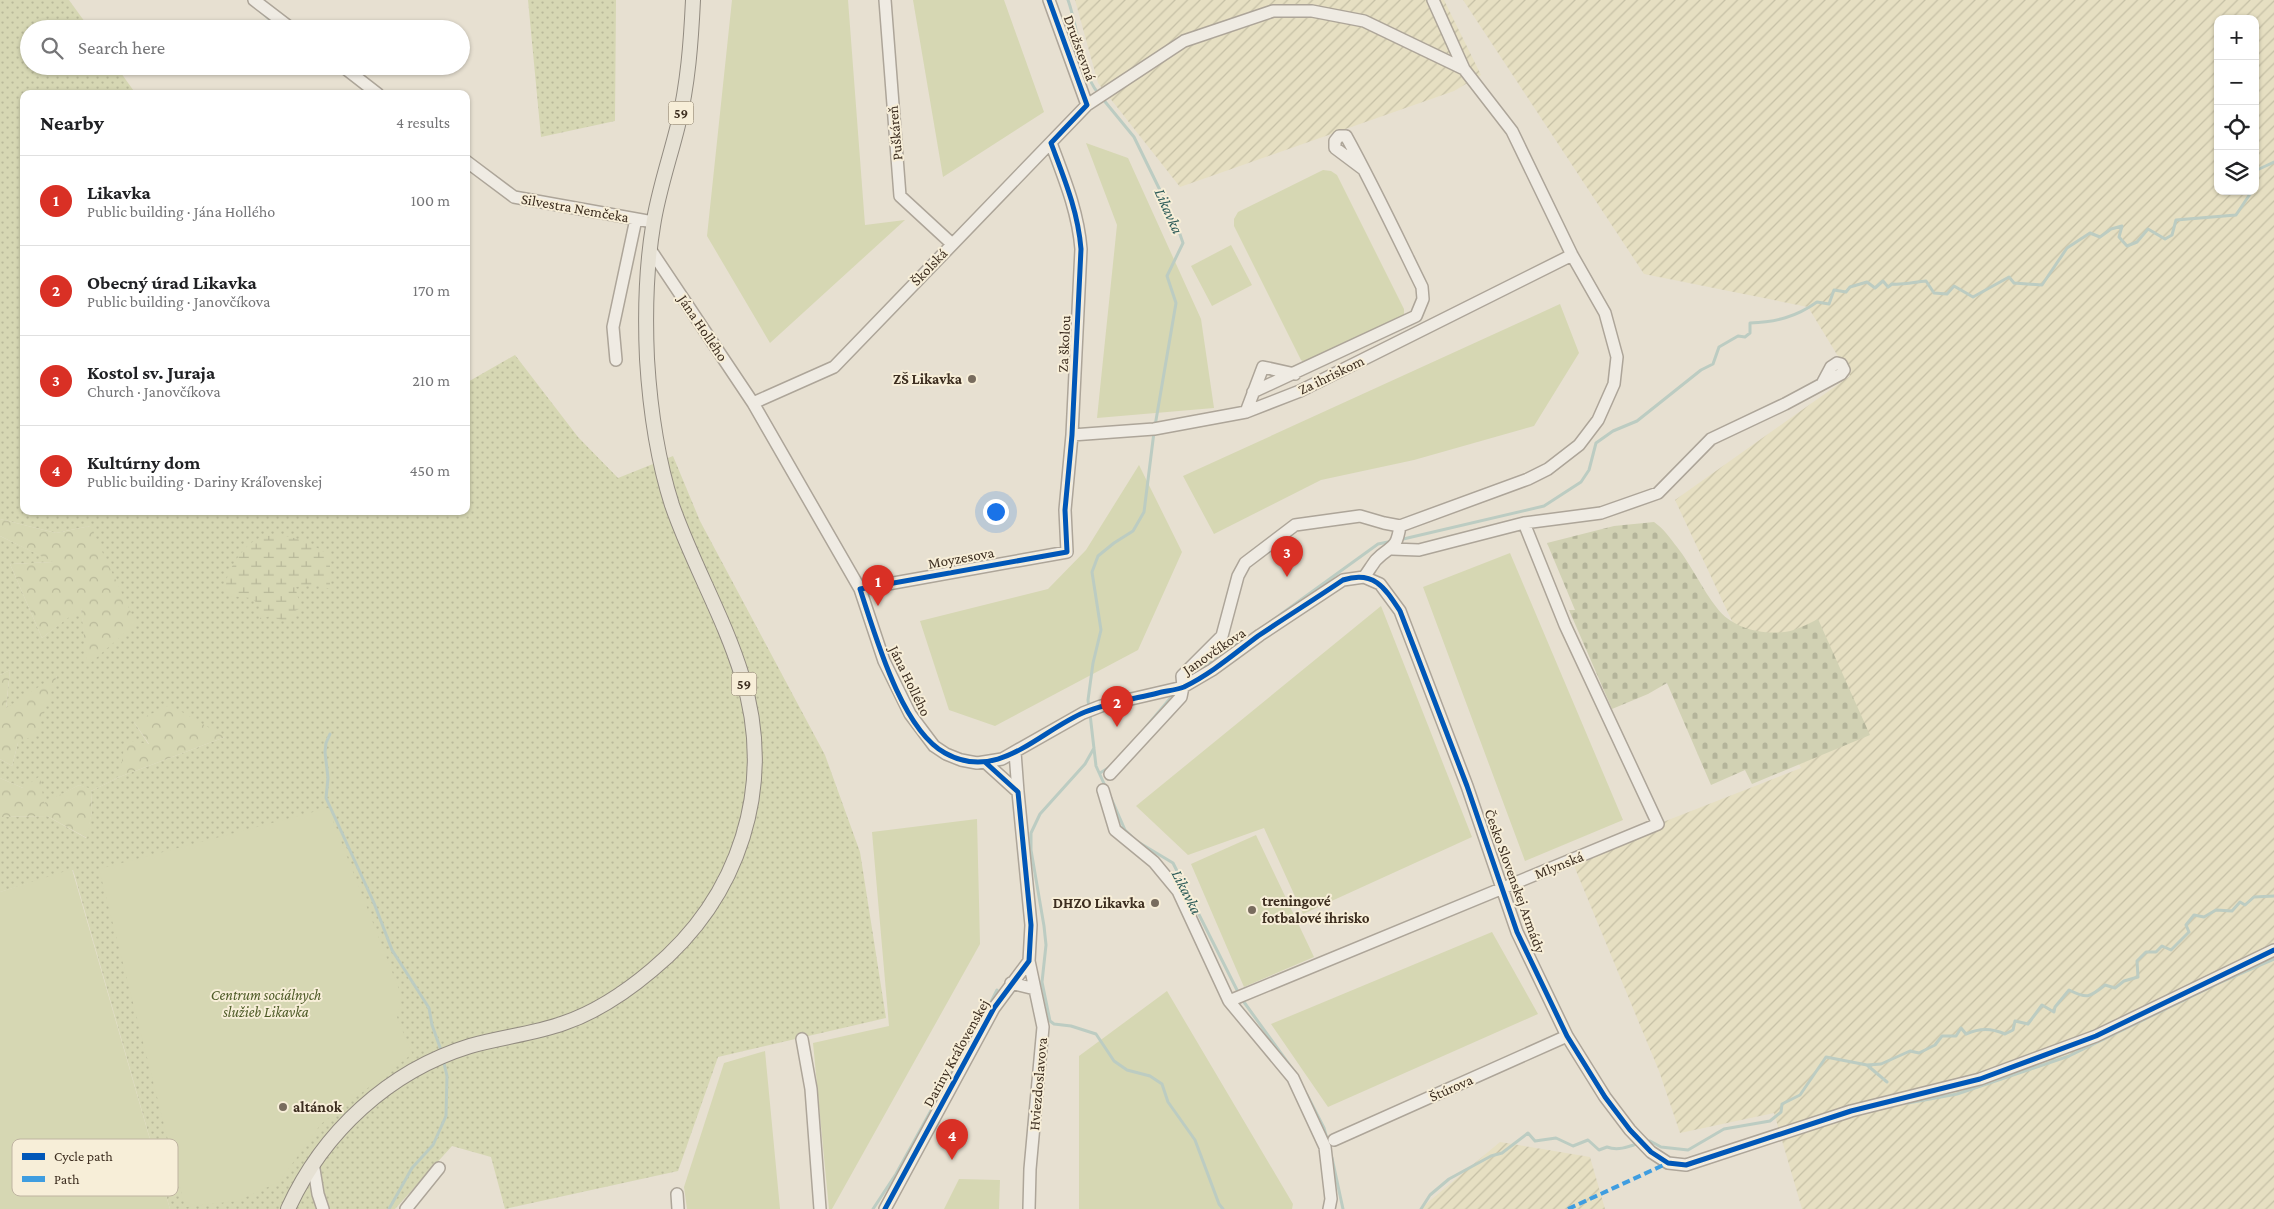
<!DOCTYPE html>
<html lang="en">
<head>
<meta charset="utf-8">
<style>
  :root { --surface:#fff; --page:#f6f6f6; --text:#202124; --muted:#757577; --line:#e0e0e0; --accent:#d93025 }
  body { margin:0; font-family:"Crimson Pro",serif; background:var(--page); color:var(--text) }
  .controls { position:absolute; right:15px; top:15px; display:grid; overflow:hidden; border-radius:10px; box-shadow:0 1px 4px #0004 }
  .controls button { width:45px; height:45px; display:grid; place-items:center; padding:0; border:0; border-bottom:1px solid var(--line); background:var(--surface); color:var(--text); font:25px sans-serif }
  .you { position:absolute; left:995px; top:511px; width:18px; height:18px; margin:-12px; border:4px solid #fff; border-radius:50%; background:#1a73e8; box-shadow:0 0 0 8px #1a73e833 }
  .badge { display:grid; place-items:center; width:32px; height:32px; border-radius:50%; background:var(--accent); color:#fff; font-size:16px; font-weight:700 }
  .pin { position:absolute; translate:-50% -41px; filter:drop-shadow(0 1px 2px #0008) }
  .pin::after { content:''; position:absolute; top:26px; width:18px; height:15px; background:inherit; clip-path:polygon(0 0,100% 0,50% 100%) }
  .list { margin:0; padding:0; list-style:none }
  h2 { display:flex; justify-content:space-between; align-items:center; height:65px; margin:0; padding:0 20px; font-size:21px }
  h2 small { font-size:16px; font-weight:400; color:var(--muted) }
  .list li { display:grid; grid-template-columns:32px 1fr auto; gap:15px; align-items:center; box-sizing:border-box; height:90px; padding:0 20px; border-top:1px solid var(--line) }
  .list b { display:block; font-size:19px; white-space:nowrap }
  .list p { margin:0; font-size:16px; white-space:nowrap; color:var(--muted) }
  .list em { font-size:16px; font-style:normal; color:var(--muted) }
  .icon { flex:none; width:28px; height:28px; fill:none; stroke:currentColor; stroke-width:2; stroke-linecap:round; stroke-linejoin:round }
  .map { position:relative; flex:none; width:2274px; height:1209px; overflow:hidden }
  .search { position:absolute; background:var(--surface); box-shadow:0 1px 4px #0004; left:20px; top:20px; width:450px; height:55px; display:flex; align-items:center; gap:12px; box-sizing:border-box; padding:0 18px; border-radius:28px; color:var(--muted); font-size:19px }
  .panel { position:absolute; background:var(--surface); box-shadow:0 1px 4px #0004; left:20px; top:90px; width:450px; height:425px; border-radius:10px }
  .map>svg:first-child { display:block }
</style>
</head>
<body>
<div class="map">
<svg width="2274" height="1209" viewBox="0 0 2274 1209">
  <defs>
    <pattern id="farmland-furrows" width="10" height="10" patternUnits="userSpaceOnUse" patternTransform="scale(1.25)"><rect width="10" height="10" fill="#e6dfc2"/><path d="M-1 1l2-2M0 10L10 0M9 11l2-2" fill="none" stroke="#c6c0a6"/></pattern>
    <pattern id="grass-dots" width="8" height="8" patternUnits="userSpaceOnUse" patternTransform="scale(1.25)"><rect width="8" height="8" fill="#d6d7b3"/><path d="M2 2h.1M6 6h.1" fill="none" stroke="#b9b99a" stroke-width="1.8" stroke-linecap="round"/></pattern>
    <pattern id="forest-crowns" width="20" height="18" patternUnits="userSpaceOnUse" patternTransform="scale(1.25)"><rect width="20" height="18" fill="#d6d7b3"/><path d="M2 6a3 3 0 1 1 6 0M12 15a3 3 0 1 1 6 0" fill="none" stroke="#b9b99a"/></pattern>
    <pattern id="wetland-marsh" width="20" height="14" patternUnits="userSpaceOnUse" patternTransform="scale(1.25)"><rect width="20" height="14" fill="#d6d7b3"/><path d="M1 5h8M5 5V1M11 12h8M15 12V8" fill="none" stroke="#b9b99a"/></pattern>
    <pattern id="cemetery-stones" width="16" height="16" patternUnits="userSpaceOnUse" patternTransform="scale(1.25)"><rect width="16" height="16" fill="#d1d1b3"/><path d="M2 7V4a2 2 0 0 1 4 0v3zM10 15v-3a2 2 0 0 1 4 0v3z" fill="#b4b49a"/></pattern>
  </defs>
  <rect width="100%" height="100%" fill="#e7e0d1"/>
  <path fill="url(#farmland-furrows)" fill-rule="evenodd" d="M 1075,0 L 1444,0 L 1481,75 L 1454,91 L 1180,187 L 1098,83 Z
    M 1463,0 L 2274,0 L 2274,1209 L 1802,1209 L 1774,1113 L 1680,1133 L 1659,1071 L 1572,861 L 1658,824 L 1801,768 L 1675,500 L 1850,376 L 1808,307 L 1644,274 ZM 2218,19 L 2255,19 L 2255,191 L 2218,191 Z
    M 1500,1142 L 1590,1157 L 1605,1209 L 1420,1209 Z"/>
  <path fill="url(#grass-dots)" d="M 0,0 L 69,0 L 90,29 L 29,29 L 29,66 L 116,66 L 136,94 L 24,94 L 24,511 L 466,511 L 466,383 L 515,355 L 578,437 L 618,478 L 673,456 L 700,521 L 825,755 L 860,852 L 886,1018 L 718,1057 L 678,1171 L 505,1209 L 491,1157 L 452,1146 L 395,1209 L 170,1209 L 73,870 L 0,892 L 0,817 L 47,816 L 86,838 L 92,811 L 91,791 L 122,776 L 225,737 L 134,722 L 149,745 L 120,776 L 92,790 L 79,785 L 44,804 L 23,788 L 0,778 L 0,759 L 12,766 L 18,743 L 57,676 L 6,709 L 10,670 L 0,675 L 0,536 L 54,562 L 10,564 L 42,638 L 81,607 L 88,665 L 90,526 L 56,533 L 0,519 Z
    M 528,0 L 616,0 L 615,121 L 541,137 Z"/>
  <path fill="url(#forest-crowns)" d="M 0,519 L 56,533 L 90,526 L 136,623 L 87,666 L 81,608 L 42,638 L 10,564 L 53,562 L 0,536 Z
    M 10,670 L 6,708 L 57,675 L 37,734 L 18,743 L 12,766 L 0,759 L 0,675 Z
    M 170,705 L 225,737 L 122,776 L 91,791 L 92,811 L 87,838 L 47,816 L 0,817 L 0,778 L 23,788 L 40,776 L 44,803 L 79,785 L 92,789 L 120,776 L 125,740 L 149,744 L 134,722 Z"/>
  <path fill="url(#wetland-marsh)" d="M 283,536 C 301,538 315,546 330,556 L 330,589 L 317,585 L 295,587 L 301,608 L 295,611 L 290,623 L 270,616 L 260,619 L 261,606 L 251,598 L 231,596 L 225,589 C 225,572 245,541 263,537 C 269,535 277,536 283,536 Z"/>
  <path fill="url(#cemetery-stones)" d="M 1654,522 C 1664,529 1670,538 1677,547 C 1692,566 1702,589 1717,608 C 1733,630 1769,637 1794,630 C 1802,627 1810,623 1818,619 L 1870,735 L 1752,784 L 1745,770 L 1711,785 L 1667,683 L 1648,694 L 1612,709 L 1569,610 L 1575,610 L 1547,543 L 1614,526 Z"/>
  <path fill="#d6d7b3" d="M 732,0 L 848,0 L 865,225 L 905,220 L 770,343 L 707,236 Z
    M 913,0 L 1004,0 L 1044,112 L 943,177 Z
    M 1086,143 L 1128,158 L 1201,319 L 1214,408 L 1097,418 L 1117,225 Z
    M 1323,170 L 1331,171 L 1337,175 L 1404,309 L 1404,316 L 1307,364 L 1301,360 L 1234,226 L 1234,219 L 1238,212 Z
    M 1231,245 L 1252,285 L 1212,306 L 1191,266 Z
    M 1560,304 L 1579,353 L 1534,426 L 1414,460 L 1321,480 L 1214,534 L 1183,476 Z
    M 1139,465 L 1182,552 L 1138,650 L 995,726 L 949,710 L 920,621 L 1048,589 L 1086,550 Z
    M 1510,553 L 1623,820 L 1525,861 L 1423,587 Z
    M 1381,606 L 1472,837 L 1303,914 L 1264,828 L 1188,855 L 1136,806 Z
    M 328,808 L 402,997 L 397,1017 L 412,1054 L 321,1124 L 279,1182 L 237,1201 L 185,1207 L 99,869 Z
    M 977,819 L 980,944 L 832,1209 L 829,1209 L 813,1043 L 889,1026 L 872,832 Z
    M 1256,835 L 1314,957 L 1244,987 L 1191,864 Z
    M 72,869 L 170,1209 L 0,1209 L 0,892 Z
    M 1492,932 L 1538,1014 L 1328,1107 L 1271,1024 Z
    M 1167,991 L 1293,1204 L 1292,1209 L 1079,1209 L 1079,1056 Z
    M 765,1051 L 780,1209 L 687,1209 L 684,1187 L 724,1063 Z
    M 959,1179 L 1000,1180 L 999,1209 L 944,1209 Z"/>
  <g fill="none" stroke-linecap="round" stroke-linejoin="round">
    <path stroke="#bcccc2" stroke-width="3" d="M 1068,0 C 1078,27 1081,73 1098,93
      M 260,11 L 281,29
      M 327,66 L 335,72
      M 1102,98 L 1134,137 L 1176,223 L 1183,243 L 1167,276 L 1176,303 L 1155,426
      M 2255,179 L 2257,170 L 2274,162
      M 1399,540 L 1544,506 L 1581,482 L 1589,470 L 1596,443 L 1613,431 L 1637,421 L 1701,370 L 1713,364 L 1719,347 L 1738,336 L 1745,337 L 1750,333 L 1750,323 C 1776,322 1796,317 1817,302 L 1829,304 L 1834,290 L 1846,292 L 1850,287 L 1867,282 L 1875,288 L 1883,281 L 1888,287 L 1892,284 C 1904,285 1914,282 1926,281 L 1934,293 L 1947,294 L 1954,286 L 1973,297 L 2009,277 L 2014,283 L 2042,285 L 2067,248 L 2090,233 L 2100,237 L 2111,229 L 2122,226 L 2119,237 L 2127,246 L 2137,242 L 2148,229 L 2165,239 L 2172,235 L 2176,220 L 2236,215 L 2252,191
      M 1270,622 L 1378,544 L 1393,541
      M 1196,673 L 1238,644
      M 1089,708 L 1088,700 L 1093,663 L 1101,630 L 1092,572 L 1098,556 L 1114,543 L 1133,531 L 1144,512 L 1154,432
      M 1090,714 L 1096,766 L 1106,788
      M 1146,727 L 1173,695
      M 330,734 L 326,743 L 325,752 L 328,778 L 326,798 L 374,903 L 392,950 L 429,1008 L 432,1025 L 442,1053
      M 1094,748 L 1085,764 L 1040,814 L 1031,833 L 1031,850 L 1044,926 L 1046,945 L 1042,982 L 1050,1021 L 1054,1024 L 1071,1026 L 1096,1034 L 1114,1061 L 1127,1070 L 1150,1076 L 1162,1084 L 1168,1102 L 1195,1140 L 1219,1204 L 1223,1209
      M 1100,773 L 1110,767
      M 1111,798 L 1125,830 L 1131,836
      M 1138,842 L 1173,863 L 1241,998 L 1296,1074
      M 989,1006 L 997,990
      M 1867,1065 L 1887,1082
      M 1307,1095 L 1324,1128 L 1327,1139
      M 1908,1103 L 1957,1094 L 2069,1056 L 2219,983 L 2274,959
      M 1645,1142 L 1650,1141 L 1661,1147 L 1688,1150 L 1724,1129 L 1770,1121 L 1781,1112 L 1782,1104 L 1800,1095 L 1826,1057 L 1867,1065 L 1881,1064 L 1910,1051 L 1919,1053 L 1935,1045 L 1942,1036 L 1956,1036 L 1961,1028 L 1966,1034 C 1980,1028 1991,1028 2005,1034 L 2013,1030 L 2015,1021 L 2028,1024 L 2042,1005 L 2054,1012 L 2055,1007 L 2069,990 C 2087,999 2089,998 2105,985 L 2115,988 L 2124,981 L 2138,977 L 2137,961 L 2146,952 L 2156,952 L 2162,946 L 2171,950 L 2189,932 L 2186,925 L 2194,915 L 2204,917 L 2216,910 L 2232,911 L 2240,902 L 2245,905 L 2254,897 L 2274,896
      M 1332,1158 L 1343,1209
      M 389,1209 L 412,1168 L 433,1145 L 446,1116 L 447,1076 L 443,1059
      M 873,1209 L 896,1174 L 982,1018
      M 1421,1209 L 1430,1195 L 1449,1179 L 1491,1156 L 1502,1153 L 1528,1133 L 1535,1141 L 1556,1138 L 1573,1146 L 1588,1140 L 1599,1150 L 1607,1147 C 1618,1151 1628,1147 1639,1143"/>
    <defs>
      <path id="minor" d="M 254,0 L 292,29
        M 885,0 L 900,196 L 951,243
        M 1049,0 L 1087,105
        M 342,66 L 378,94
        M 466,161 L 514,197 L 653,222
        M 650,249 L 753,403 L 860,589 L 884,661 L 910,714 L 934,746 L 946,754 L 961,760 L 977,763 L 1002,759 L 1083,713 L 1101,706 L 1183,687 L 1212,670 L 1260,635 L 1343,580 L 1364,577 L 1380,584 L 1400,611 L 1467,786 L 1517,932 L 1567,1036 L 1605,1097 L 1630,1130 L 1651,1152 L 1668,1163 L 1686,1165 L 1851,1111 L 1980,1079 L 2096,1036 L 2274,950
        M 616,360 L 613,327 L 636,219
        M 1253,392 L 1416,316 L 1423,299 L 1422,287 C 1397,236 1373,185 1346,136 L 1339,136 L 1335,141 L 1335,148 L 1363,169
        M 753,403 L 834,367 L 1087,105 L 1184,41 L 1273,11 L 1312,11 L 1364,21 L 1464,69
        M 1246,412 L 1263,367 L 1295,374
        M 1072,435 L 1154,429 L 1246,412 L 1300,391 L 1572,255
        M 1524,523 L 1601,513 L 1658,493 L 1711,439 L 1785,404 L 1841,374 L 1844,370 L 1841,364 L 1837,363 L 1831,367 L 1823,382
        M 1364,577 C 1368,572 1372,565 1376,560 C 1391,544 1396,552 1400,526 L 1528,479 L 1548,469 L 1579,445 L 1598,420 L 1614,384 L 1617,357 L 1605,313 L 1572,255 L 1512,131 L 1464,69 L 1433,0
        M 860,589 L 1067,552 L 1065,510 L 1072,435 L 1081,249 C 1078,211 1064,178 1051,143
        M 1015,752 L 1018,792
        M 986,763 L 1018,792 L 1031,925 L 1029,961 L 1043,1027 L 1030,1169 L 1029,1209
        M 1110,774 L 1181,697 L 1183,687 L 1182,676 L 1222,636 L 1238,576 L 1245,563 L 1295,525 L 1360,516 L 1384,523 L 1400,526
        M 1103,790 L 1115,830 L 1154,862 L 1178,891 L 1229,1001
        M 1011,983 L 1035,989
        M 802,1039 L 811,1089 L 820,1209
        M 1334,1140 L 1567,1036
        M 313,1163 L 318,1194 L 323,1209
        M 677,1194 L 678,1209
        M 406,1209 L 439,1168
        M 885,1209 L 994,1008 L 1029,961
        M 1329,1209 L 1331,1199 L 1325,1147 L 1293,1078 L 1229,1001 L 1658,824 L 1565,625 L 1524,523 L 1419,550 L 1392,549"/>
      <path id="major" d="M 288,1209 C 323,1132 389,1071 470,1046 C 501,1037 534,1034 564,1023 C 596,1012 626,992 652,970 C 740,897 776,786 742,676 C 724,617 692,563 672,505 C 657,458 650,408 647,359 C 645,315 646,269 653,226 C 658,192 670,158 678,125 C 688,84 691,42 693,0"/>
    </defs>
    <use href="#minor" stroke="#ada599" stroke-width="14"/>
    <use href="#major" stroke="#928b80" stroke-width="16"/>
    <use href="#minor" stroke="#efebe3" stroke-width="11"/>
    <use href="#major" stroke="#e6e1d4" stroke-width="14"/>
    <path stroke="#3f9de0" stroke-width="4" stroke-dasharray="8 4" stroke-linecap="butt" d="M 1568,1209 L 1668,1163"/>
    <defs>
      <path id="cycleway" d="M 1049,0 L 1087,105 L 1051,143 C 1064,178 1078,211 1081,249 L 1072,435 L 1065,510 L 1067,552 L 860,589 C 875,634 901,729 945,753 C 998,783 1039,731 1085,712 C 1108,703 1133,699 1158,693 C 1166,691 1176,690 1184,687 C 1211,674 1234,654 1258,636 C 1286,617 1315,599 1343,580 C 1374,570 1385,588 1400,611 L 1467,786 L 1517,932 L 1567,1036 L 1605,1097 L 1630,1130 L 1651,1152 L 1668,1163 L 1686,1165 L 1851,1111 L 1980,1079 L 2096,1036 L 2274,950
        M 885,1209 L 994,1008 L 1029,961 L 1031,925 L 1018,792 L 986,763"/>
    </defs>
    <use href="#cycleway" stroke="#f7eed8" stroke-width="8"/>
    <use href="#cycleway" stroke="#0057b8" stroke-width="5"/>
  </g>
  <g fill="#786c5e" stroke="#f7eed8" stroke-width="2">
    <circle cx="972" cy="379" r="5"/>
    <circle cx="1155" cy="903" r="5"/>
    <circle cx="1252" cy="910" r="5"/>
    <circle cx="283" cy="1107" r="5"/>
  </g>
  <g text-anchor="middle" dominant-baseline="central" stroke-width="4" stroke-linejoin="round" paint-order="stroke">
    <g fill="#f7eed8" stroke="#756857" stroke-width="1">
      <rect x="668.5" y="101.5" width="25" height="23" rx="4"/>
      <rect x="731.5" y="672.5" width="25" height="23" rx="4"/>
    </g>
    <g font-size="14" font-weight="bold" fill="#3d2e20">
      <text x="681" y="113">59</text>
      <text x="744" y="684">59</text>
    </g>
    <g font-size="15" fill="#3d2e20" stroke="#f7eed8">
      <text transform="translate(1080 48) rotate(70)">Družstevná</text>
      <text transform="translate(895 133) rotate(-95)">Puškáreň</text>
      <text transform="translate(575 208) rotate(10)">Silvestra Nemčeka</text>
      <text transform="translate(929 267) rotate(-46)">Školská</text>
      <text transform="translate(703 328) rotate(56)">Jána Hollého</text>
      <text transform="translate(1064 344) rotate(-87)">Za školou</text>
      <text transform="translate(1331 375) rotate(-26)">Za ihriskom</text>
      <text transform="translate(961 558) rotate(-10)">Moyzesova</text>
      <text transform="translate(1214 651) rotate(-34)">Janovčíkova</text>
      <text transform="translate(910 681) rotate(64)">Jána Hollého</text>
      <text transform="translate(1559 865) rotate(-22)">Mlynská</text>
      <text transform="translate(1515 881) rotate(70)">Česko Slovenskej Armády</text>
      <text transform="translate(956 1053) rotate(-61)">Dariny Kráľovenskej</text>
      <text transform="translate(1038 1084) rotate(-85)">Hviezdoslavova</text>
      <text transform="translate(1451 1088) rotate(-24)">Štúrova</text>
    </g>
    <g font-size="15" font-weight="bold" fill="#3d2e20" stroke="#f7eed8" text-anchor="end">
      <text x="962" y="379">ZŠ Likavka</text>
      <text x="1262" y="901" text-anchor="start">treningové<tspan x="1262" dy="17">fotbalové ihrisko</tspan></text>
      <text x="1145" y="903">DHZO Likavka</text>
      <text x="293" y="1107" text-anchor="start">altánok</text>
    </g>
    <g font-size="15" font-style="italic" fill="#4d5a26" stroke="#f7eed8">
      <text x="266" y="995">Centrum sociálnych<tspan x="266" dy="17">služieb Likavka</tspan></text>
    </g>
    <g font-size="16" font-style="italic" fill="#2f5d5a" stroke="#f7eed8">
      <text transform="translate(1169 211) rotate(66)">Likavka</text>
      <text transform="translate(1187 892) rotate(63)">Likavka</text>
    </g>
  </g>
  <rect x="12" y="1139" width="166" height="57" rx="8" fill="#f7eed8" stroke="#bfb4a1" stroke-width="1"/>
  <rect x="22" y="1153" width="23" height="7" fill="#0057b8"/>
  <rect x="22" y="1176" width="23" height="6" fill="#3f9de0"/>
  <g font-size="14" fill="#3d2e20">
    <text x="54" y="1161">Cycle path</text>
    <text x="54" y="1184">Path</text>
  </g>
</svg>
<div class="controls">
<button>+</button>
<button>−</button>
<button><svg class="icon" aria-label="locate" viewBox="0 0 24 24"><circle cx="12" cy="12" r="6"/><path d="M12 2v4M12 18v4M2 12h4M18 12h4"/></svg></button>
<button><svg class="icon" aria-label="layers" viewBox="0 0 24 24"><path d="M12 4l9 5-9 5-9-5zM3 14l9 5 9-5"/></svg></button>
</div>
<div class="you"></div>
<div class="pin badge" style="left:878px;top:606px">1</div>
<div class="pin badge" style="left:1117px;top:727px">2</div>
<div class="pin badge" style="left:1287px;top:577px">3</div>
<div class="pin badge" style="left:952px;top:1160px">4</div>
<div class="search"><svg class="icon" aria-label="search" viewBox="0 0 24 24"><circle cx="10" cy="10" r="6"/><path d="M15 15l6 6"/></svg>Search here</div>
<section class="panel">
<h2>Nearby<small>4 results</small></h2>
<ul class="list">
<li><span class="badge">1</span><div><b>Likavka</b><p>Public building · Jána Hollého</p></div><em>100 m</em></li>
<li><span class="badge">2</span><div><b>Obecný úrad Likavka</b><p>Public building · Janovčíkova</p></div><em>170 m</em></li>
<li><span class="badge">3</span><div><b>Kostol sv. Juraja</b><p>Church · Janovčíkova</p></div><em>210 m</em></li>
<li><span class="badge">4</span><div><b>Kultúrny dom</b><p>Public building · Dariny Kráľovenskej</p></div><em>450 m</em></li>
</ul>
</section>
</div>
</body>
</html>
